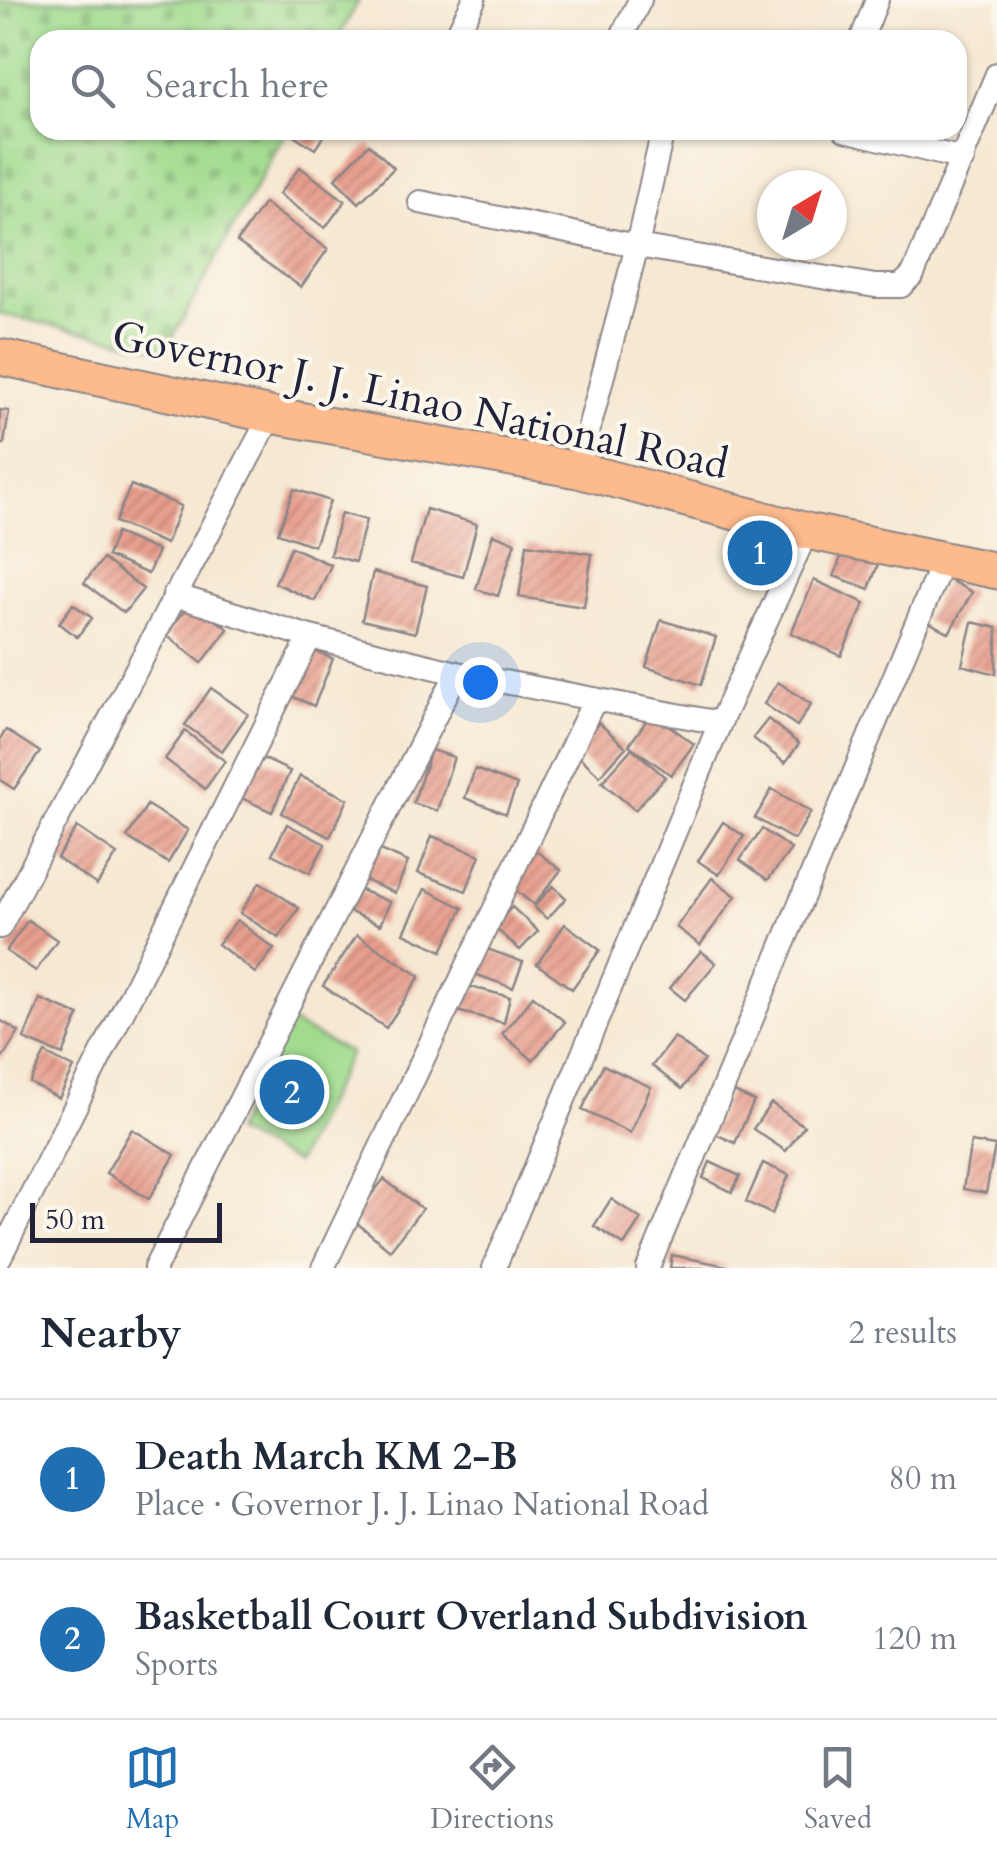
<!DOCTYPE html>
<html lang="en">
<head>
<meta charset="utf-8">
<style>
  :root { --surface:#fff; --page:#f2f2f3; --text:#1f2937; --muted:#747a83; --line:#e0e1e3; --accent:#1f6fb2 }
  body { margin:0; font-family:Cardo,serif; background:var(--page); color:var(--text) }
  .compass { position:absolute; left:757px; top:170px; width:90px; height:90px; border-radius:50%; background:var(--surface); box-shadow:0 2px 8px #0004; rotate:38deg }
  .scale { position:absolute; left:30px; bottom:25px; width:192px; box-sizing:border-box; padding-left:10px; border:5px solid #22223b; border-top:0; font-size:28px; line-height:35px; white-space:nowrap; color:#22223b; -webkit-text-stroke:8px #fbf7ec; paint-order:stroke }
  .you { position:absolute; left:480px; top:682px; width:35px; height:35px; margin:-25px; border:8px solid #fff; border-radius:50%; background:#1a73e8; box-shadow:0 0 0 15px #1a73e833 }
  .badge { display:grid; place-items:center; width:65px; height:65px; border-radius:50%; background:var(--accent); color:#fff; font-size:32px; font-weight:700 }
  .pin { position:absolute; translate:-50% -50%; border:5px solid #fff; box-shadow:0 2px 10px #0006 }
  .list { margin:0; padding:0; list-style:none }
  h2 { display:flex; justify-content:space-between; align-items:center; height:130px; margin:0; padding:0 40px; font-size:42px }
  h2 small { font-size:32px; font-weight:400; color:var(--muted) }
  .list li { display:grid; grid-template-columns:65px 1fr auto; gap:30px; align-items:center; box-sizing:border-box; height:160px; padding:0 40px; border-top:2px solid var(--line) }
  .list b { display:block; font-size:38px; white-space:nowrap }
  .list p { margin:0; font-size:32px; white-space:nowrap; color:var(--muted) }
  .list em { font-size:32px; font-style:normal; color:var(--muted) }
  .icon { flex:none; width:55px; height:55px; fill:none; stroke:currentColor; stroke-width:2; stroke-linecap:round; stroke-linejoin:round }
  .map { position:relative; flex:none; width:997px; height:1268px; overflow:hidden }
  .search { position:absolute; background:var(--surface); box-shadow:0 2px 8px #0004; left:30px; right:30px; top:30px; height:110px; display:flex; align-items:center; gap:25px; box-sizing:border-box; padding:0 35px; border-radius:30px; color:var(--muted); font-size:38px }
  .sheet { height:450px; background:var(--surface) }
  nav { display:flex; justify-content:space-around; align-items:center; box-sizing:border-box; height:140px; border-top:2px solid var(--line); background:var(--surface); font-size:28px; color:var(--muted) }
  nav a { display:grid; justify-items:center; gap:5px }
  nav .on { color:var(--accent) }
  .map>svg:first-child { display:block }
</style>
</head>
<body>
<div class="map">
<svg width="997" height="1268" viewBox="0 0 997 1268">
  <defs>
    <pattern id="cemetery-stones" width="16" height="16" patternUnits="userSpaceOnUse" patternTransform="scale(2.5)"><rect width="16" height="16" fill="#a0db8e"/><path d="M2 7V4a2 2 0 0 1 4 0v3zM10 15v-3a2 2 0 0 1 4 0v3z" fill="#8abc7b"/></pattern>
    <pattern id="building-hatch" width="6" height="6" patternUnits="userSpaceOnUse" patternTransform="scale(2.5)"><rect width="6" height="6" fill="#e99f8e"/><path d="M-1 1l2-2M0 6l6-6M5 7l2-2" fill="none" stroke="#bc8175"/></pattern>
  </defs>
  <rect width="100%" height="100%" fill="#fbf7ec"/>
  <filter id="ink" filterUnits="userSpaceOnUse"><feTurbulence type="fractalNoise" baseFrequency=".01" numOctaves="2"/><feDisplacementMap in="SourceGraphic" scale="20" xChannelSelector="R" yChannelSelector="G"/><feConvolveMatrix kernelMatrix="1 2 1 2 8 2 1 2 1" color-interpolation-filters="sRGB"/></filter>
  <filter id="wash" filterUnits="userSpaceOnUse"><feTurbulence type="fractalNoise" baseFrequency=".0048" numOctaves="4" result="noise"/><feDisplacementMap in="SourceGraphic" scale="40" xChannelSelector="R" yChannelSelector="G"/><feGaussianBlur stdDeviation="2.25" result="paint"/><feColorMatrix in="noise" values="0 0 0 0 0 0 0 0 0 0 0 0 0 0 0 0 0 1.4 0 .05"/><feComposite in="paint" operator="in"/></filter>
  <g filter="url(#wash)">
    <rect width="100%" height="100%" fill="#f6e8d2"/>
    <path fill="url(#cemetery-stones)" stroke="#617e64" stroke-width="2.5" d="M 0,0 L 359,0 L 337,40 L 40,40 L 40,130 L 287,130 L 166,350 L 0,314 Z"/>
    <path fill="#a0db8e" stroke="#617e64" stroke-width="2.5" d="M 289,1022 L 350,1053 L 296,1163 L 234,1132 Z"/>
    <g id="blocks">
      <path fill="url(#building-hatch)" d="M 286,130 L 320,130 L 325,134 L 315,149 Z
        M 369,144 L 394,168 L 359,203 L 335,179 Z
        M 300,167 L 345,201 L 325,228 L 279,194 Z
        M 264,203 L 328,249 L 301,287 L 237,242 Z
        M 0,410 L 9,411 L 4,444 L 0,444 Z
        M 131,485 L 181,506 L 166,544 L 115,522 Z
        M 294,489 L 330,501 L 314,546 L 278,533 Z
        M 426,509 L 477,524 L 463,577 L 411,563 Z
        M 341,513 L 366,520 L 355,562 L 330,555 Z
        M 116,533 L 158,551 L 148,574 L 107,556 Z
        M 493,534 L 515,542 L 498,596 L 476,589 Z
        M 846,543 L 881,556 L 869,589 L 834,576 Z
        M 527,544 L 592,554 L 584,607 L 519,597 Z
        M 291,547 L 331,565 L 315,601 L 275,583 Z
        M 103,559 L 143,589 L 124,613 L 84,583 Z
        M 373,572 L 427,586 L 415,633 L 362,620 Z
        M 947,579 L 972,592 L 949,633 L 925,620 Z
        M 814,580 L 865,603 L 841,656 L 791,633 Z
        M 192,601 L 228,629 L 202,663 L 166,635 Z
        M 73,604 L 92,618 L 77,637 L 59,623 Z
        M 661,620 L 716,637 L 701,685 L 646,667 Z
        M 972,622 L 997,628 L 996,674 L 962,665 Z
        M 308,648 L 333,659 L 314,706 L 289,695 Z
        M 778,682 L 811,704 L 797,726 L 764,704 Z
        M 211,688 L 248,714 L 222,751 L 185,725 Z
        M 652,713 L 694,744 L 671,775 L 629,745 Z
        M 768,719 L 799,744 L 785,763 L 753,738 Z
        M 599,723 L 626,747 L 600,776 L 573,751 Z
        M 6,730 L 40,752 L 14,789 L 0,780 L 0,739 Z
        M 185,731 L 225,761 L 205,789 L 165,759 Z
        M 632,748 L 665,777 L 635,810 L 602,782 Z
        M 431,750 L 454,757 L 437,811 L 413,803 Z
        M 256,755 L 290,771 L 272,812 L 237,796 Z
        M 475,769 L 517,785 L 506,814 L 465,798 Z
        M 300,776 L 348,799 L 330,837 L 282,813 Z
        M 772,789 L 811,812 L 794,840 L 755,818 Z
        M 147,805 L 188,830 L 168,863 L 127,837 Z
        M 723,822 L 744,836 L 719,875 L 698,861 Z
        M 287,824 L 325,844 L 310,873 L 272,854 Z
        M 77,827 L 117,854 L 97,885 L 57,858 Z
        M 762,829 L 791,849 L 768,880 L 740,860 Z
        M 432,836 L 480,855 L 466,891 L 418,873 Z
        M 376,848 L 408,862 L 395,893 L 362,879 Z
        M 535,850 L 561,870 L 534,905 L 508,884 Z
        M 712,878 L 736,896 L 700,945 L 676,927 Z
        M 260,882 L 299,908 L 279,938 L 240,913 Z
        M 553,886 L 566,898 L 547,919 L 534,907 Z
        M 358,889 L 390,902 L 380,925 L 348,911 Z
        M 425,889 L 463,908 L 442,951 L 404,933 Z
        M 512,907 L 538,931 L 520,950 L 494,927 Z
        M 28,920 L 57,940 L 36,971 L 6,951 Z
        M 237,920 L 274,949 L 255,973 L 218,944 Z
        M 565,924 L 600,950 L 572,989 L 537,964 Z
        M 357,935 L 420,976 L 386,1028 L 323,986 Z
        M 479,946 L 523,962 L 513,988 L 469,972 Z
        M 701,951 L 716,963 L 685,1000 L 670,988 Z
        M 464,985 L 510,997 L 504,1023 L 457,1011 Z
        M 533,996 L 565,1022 L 533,1060 L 502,1034 Z
        M 40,999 L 79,1015 L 63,1055 L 24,1039 Z
        M 0,1020 L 19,1032 L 0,1062 Z
        M 674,1037 L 704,1060 L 682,1089 L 652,1066 Z
        M 45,1053 L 74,1068 L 59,1098 L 30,1083 Z
        M 603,1065 L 651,1087 L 630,1133 L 582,1110 Z
        M 730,1090 L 754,1101 L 735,1143 L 711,1132 Z
        M 771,1103 L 804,1126 L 786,1151 L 753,1129 Z
        M 132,1129 L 175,1155 L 149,1199 L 106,1173 Z
        M 971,1142 L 995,1146 L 986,1193 L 963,1189 Z
        M 710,1162 L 740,1176 L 732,1192 L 703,1178 Z
        M 763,1163 L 789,1175 L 772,1214 L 746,1202 Z
        M 384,1179 L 422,1209 L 390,1250 L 352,1219 Z
        M 611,1199 L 641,1219 L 624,1245 L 594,1226 Z
        M 672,1255 L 727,1266 L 727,1268 L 670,1268 Z"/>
    </g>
  </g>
  <g filter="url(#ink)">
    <use href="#blocks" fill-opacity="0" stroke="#8c8586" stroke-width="2.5"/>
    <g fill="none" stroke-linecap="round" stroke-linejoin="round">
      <defs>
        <path id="minor" d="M 454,40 L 474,0
          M 620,40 L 640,0
          M 861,40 L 877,0
          M 845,130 L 963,159
          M 420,202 L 637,246 L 875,286 L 901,286 L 913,274 L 997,74
          M 578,470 L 637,246 L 663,130
          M 174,595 L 310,637 L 457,673 L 720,723
          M 0,927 L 271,415
          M 0,1257 L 310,637
          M 155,1268 L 457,673
          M 323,1268 L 595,699
          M 494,1268 L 720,723 L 807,531
          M 648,1268 L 943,560"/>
        <path id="primary" d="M 0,357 L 271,415 L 578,470 L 807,531 L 997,571"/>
      </defs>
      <use href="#minor" stroke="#8c8586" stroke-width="26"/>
      <use href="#primary" stroke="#8c8586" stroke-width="39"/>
      <use href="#minor" stroke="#fff" stroke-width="22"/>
      <use href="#primary" stroke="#fcba8d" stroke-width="35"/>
    </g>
  </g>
  <g text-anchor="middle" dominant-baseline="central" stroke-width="8" stroke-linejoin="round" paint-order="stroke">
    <g font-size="42" fill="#22223b" stroke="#fbf7ec">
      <text transform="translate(420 400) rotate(12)">Governor J. J. Linao National Road</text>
    </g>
  </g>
</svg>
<svg class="compass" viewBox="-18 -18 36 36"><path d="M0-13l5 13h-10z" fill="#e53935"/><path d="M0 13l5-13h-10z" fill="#747a83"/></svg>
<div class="scale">50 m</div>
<div class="you"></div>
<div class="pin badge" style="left:760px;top:553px">1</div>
<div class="pin badge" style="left:292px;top:1092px">2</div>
<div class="search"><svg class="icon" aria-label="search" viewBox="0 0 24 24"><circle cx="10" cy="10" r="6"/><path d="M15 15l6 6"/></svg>Search here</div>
</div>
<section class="sheet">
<h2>Nearby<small>2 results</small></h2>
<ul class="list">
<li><span class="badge">1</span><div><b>Death March KM 2-B</b><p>Place · Governor J. J. Linao National Road</p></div><em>80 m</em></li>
<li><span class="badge">2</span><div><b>Basketball Court Overland Subdivision</b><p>Sports</p></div><em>120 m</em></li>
</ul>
</section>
<nav>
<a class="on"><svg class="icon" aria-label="map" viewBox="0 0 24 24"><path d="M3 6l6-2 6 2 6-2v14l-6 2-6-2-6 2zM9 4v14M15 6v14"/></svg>Map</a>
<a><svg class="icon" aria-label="directions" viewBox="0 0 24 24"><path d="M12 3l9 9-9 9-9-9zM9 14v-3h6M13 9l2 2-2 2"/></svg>Directions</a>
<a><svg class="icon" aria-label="saved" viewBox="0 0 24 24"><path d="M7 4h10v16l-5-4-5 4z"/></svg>Saved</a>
</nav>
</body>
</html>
